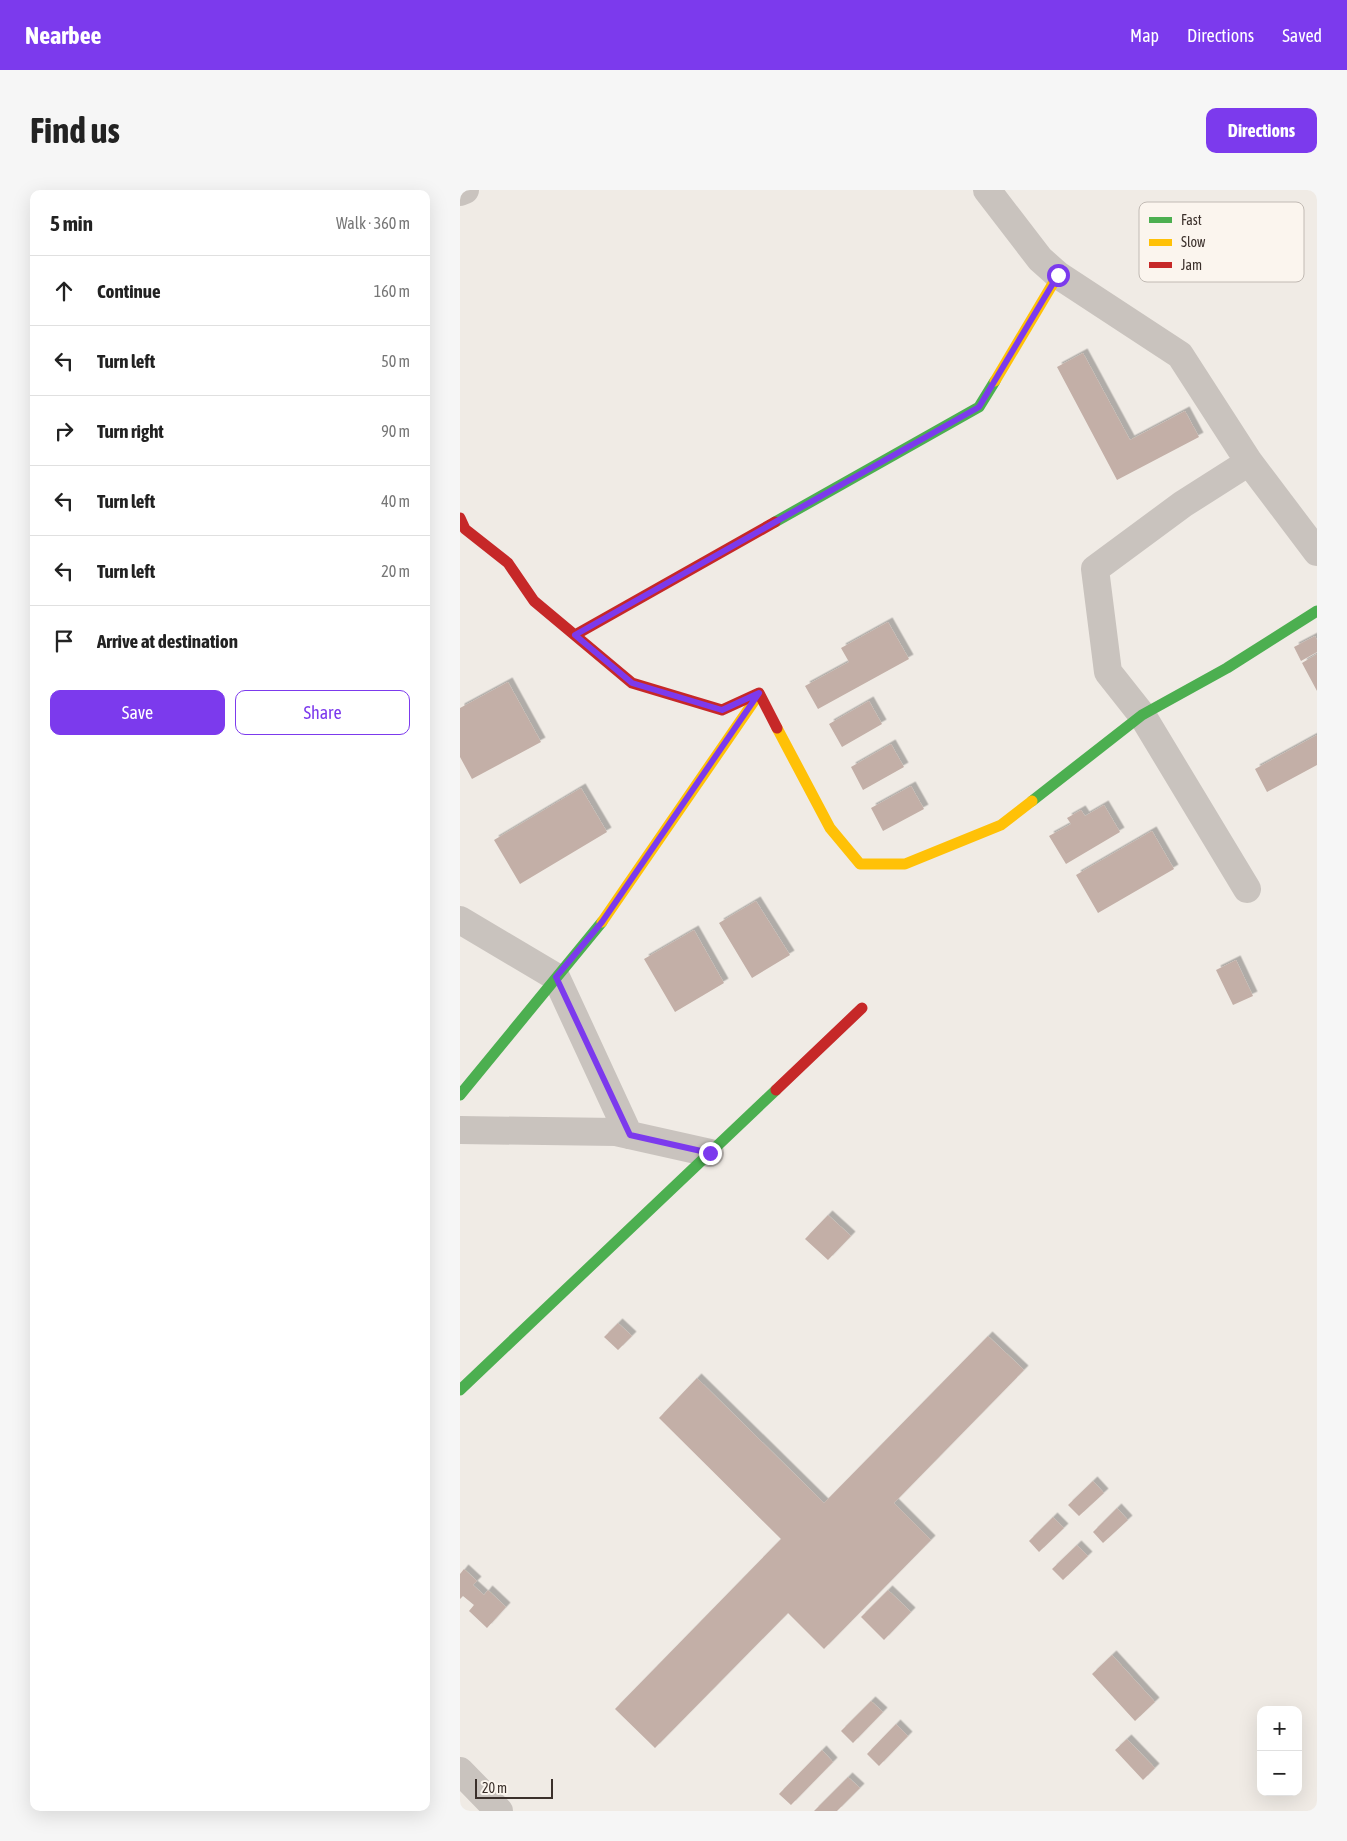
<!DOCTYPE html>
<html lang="en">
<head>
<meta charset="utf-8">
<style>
  :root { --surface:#fff; --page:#f6f6f6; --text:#222; --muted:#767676; --line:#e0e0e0; --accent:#7c3aed }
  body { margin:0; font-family:"Asap Condensed",sans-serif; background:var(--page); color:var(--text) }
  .controls { position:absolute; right:15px; bottom:15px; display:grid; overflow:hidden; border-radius:10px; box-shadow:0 5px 20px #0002 }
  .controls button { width:45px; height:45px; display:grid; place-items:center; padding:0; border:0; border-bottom:1px solid var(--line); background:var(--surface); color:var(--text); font:25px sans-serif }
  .scale { position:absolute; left:15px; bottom:12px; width:78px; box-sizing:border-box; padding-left:5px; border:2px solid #3b302b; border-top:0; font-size:14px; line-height:18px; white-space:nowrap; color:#3b302b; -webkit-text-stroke:4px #fbf5ee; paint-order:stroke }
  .stop { position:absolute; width:15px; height:15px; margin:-11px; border:4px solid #7c3aed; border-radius:50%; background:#fff }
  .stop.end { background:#7c3aed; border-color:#fff; box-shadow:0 1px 5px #0008 }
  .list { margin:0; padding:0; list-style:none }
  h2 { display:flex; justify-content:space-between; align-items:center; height:65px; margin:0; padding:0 20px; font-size:21px }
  h2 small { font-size:16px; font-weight:400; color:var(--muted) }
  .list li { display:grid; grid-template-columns:32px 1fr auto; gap:15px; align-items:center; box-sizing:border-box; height:70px; padding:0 20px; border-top:1px solid var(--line) }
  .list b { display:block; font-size:19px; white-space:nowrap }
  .list em { font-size:16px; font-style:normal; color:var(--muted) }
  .actions { display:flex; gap:10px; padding:15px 20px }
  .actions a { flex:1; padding:11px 0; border:1px solid var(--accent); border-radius:10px; text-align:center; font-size:18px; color:var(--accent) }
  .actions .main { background:var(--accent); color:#fff }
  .icon { flex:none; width:28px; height:28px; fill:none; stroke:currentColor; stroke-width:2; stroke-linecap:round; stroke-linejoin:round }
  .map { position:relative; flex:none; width:857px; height:1621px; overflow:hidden; border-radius:10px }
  header { display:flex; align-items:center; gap:30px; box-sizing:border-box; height:70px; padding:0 25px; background:var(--accent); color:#fff }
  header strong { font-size:24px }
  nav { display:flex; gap:28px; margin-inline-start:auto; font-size:18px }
  .intro { display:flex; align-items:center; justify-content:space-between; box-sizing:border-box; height:120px; padding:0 30px }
  h1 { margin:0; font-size:35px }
  .button { padding:12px 22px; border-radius:10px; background:var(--accent); color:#fff; font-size:18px; font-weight:700 }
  main { display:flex; gap:30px; padding:0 30px }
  aside { flex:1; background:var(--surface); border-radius:10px; box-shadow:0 5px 20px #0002 }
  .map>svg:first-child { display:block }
</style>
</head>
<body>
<header>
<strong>Nearbee</strong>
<nav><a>Map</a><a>Directions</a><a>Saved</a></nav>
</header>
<div class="intro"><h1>Find us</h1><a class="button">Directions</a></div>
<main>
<aside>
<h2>5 min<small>Walk · 360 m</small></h2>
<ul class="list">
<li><svg class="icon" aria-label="ahead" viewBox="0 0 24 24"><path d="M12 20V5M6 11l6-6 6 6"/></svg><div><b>Continue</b></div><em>160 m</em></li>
<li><svg class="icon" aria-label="left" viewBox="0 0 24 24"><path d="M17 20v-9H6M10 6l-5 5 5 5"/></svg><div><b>Turn left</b></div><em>50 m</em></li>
<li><svg class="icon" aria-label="right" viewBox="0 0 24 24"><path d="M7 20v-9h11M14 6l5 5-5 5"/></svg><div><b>Turn right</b></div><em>90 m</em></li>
<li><svg class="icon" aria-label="left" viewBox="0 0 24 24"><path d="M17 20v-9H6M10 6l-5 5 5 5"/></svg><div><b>Turn left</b></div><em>40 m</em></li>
<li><svg class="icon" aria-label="left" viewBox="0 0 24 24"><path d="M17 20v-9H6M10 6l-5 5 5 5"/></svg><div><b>Turn left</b></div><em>20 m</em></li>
<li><svg class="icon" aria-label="arrive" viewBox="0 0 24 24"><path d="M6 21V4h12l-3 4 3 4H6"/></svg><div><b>Arrive at destination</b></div></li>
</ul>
<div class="actions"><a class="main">Save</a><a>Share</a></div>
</aside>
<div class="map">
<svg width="857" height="1621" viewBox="0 0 857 1621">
  <defs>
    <filter id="shadow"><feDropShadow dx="4.5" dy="-4.5" stdDeviation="0" flood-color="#0004"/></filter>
  </defs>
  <rect width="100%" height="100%" fill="#f0ebe5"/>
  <path fill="#c3afa7" filter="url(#shadow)" d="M 623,163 L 670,250 L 725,221 L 739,247 L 657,290 L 597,177 Z
    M 428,432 L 449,469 L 358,519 L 345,496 L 389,472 L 381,458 Z
    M 855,446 L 857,450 L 857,462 L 841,471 L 834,457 Z
    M 857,464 L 857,501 L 842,473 Z
    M 48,492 L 81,552 L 12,589 L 0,567 L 0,518 Z
    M 409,511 L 422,534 L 382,557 L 369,534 Z
    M 857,545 L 857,575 L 807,602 L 795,579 Z
    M 431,554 L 444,577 L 403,600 L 391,577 Z
    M 451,596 L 464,619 L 423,641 L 411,618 Z
    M 121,598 L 147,642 L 60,694 L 34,650 Z
    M 644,615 L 660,642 L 606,674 L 589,646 L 611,634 L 607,628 L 621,620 L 625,626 Z
    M 692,641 L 714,679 L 638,723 L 616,685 Z
    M 296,711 L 330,765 L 292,788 L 259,733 Z
    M 234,740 L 264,793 L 215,822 L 184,769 Z
    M 776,770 L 793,806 L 773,815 L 756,780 Z
    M 368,1025 L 391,1046 L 368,1070 L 345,1049 Z
    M 158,1133 L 172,1146 L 158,1160 L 144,1147 Z
    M 528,1146 L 564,1180 L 434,1313 L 471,1350 L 364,1459 L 328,1423 L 195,1558 L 155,1519 L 321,1349 L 199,1228 L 237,1188 L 364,1313 Z
    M 633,1291 L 644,1303 L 619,1326 L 608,1315 Z
    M 657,1318 L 668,1330 L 643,1353 L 633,1342 Z
    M 593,1327 L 604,1338 L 579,1362 L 569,1351 Z
    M 617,1355 L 628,1366 L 603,1390 L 592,1379 Z
    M 4,1379 L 17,1391 L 13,1395 L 24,1405 L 28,1400 L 46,1417 L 27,1438 L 9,1421 L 14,1415 L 3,1406 L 0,1409 L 0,1384 Z
    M 428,1400 L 451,1422 L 424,1450 L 401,1427 Z
    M 652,1465 L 695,1512 L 675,1531 L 632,1484 Z
    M 411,1511 L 423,1522 L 393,1553 L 381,1541 Z
    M 436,1534 L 448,1546 L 419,1576 L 407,1564 Z
    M 667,1549 L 695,1578 L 683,1590 L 655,1560 Z
    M 362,1560 L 373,1572 L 331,1615 L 319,1604 Z
    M 388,1587 L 400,1598 L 377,1621 L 354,1621 Z"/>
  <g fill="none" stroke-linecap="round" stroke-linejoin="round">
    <path stroke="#c9c3be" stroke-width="28" d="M 527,0 L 580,69 L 598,85 L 720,165 L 789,272 L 857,362
      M 0,2 L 5,0
      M 787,699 L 682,525 L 648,482 L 635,379 L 723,314 L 789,272
      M 0,730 L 96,787 L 169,945
      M 0,940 L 156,942 L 250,963
      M 0,1581 L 39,1621"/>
    <path stroke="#4caf50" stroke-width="11" d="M 315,332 L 519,217 L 535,191
      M 572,611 L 682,525 L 767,478 L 857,421
      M 0,905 L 142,732
      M 0,1200 L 316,900"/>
    <path stroke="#ffc107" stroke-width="11" d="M 535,191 L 598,85
      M 317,538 L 370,638 L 400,674 L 445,674 L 541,635 L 572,611
      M 142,732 L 299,504"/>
    <path stroke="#c62828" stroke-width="11" d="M 0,328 L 5,339 L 48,373 L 74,411 L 172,493 L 262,520 L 299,503 L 317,538
      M 115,445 L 315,332
      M 316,900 L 402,818"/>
  </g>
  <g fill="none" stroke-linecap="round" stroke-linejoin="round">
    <path stroke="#7c3aed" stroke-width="6" d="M 250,963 L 170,945 L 96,787 L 142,732 L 299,503 L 262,520 L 172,493 L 115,445 L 519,217 L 598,85"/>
  </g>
  <rect x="679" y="12" width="165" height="80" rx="8" fill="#fbf5ee" stroke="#c1bab4" stroke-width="1"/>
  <rect x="689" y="27" width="23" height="6" fill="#4caf50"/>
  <rect x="689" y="49" width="23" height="7" fill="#ffc107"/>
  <rect x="689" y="72" width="23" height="6" fill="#c62828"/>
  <g font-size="14" fill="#3b302b">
    <text x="721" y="35">Fast</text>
    <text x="721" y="57">Slow</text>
    <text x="721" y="80">Jam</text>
  </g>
</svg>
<div class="controls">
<button>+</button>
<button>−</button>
</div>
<div class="scale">20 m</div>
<div class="stop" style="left:598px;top:85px"></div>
<div class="stop end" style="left:250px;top:963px"></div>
</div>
</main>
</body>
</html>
